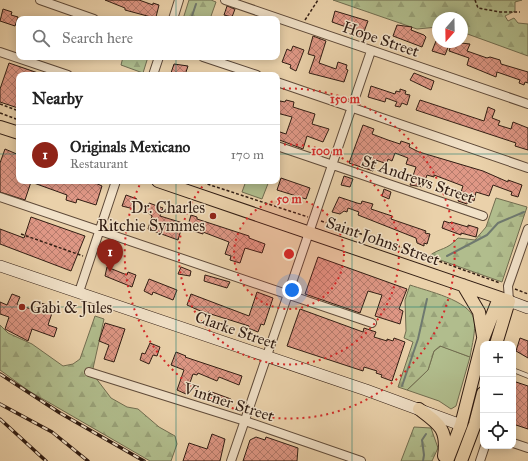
<!DOCTYPE html>
<html lang="en">
<head>
<meta charset="utf-8">
<style>
  :root { --surface:#fff; --page:#f6f6f6; --text:#222; --muted:#767676; --line:#e0e0e0; --accent:#8f2418 }
  body { margin:0; font-family:"IM FELL Great Primer",serif; background:var(--page); color:var(--text) }
  .controls { position:absolute; right:12px; bottom:12px; display:grid; overflow:hidden; border-radius:8px; box-shadow:0 2px 10px #0003 }
  .controls button { width:36px; height:36px; display:grid; place-items:center; padding:0; border:0; border-bottom:1px solid var(--line); background:var(--surface); color:var(--text); font:20px sans-serif }
  .compass { position:absolute; left:432px; top:12px; width:36px; height:36px; border-radius:50%; background:var(--surface); box-shadow:0 2px 10px #0003; rotate:200deg }
  .you { position:absolute; left:292px; top:290px; width:14px; height:14px; margin:-10px; border:3px solid #fff; border-radius:50%; background:#1a73e8; box-shadow:0 0 0 6px #1a73e833 }
  .badge { display:grid; place-items:center; width:26px; height:26px; border-radius:50%; background:var(--accent); color:#fff; font-size:13px; font-weight:700 }
  .pin { position:absolute; translate:-50% -33px; filter:drop-shadow(0 1px 2px #0008) }
  .pin::after { content:''; position:absolute; top:21px; width:14px; height:12px; background:inherit; clip-path:polygon(0 0,100% 0,50% 100%) }
  .list { margin:0; padding:0; list-style:none }
  h2 { display:flex; justify-content:space-between; align-items:center; height:52px; margin:0; padding:0 16px; font-size:17px }
  h2 small { font-size:13px; font-weight:400; color:var(--muted) }
  .list li { display:grid; grid-template-columns:26px 1fr auto; gap:12px; align-items:center; box-sizing:border-box; height:60px; padding:0 16px; border-top:1px solid var(--line) }
  .list b { display:block; font-size:15px; white-space:nowrap }
  .list p { margin:0; font-size:13px; white-space:nowrap; color:var(--muted) }
  .list em { font-size:13px; font-style:normal; color:var(--muted) }
  .icon { flex:none; width:22px; height:22px; fill:none; stroke:currentColor; stroke-width:2; stroke-linecap:round; stroke-linejoin:round }
  .map { position:relative; flex:none; width:528px; height:461px; overflow:hidden }
  .search { position:absolute; background:var(--surface); box-shadow:0 2px 10px #0003; left:16px; top:16px; width:264px; height:44px; display:flex; align-items:center; gap:10px; box-sizing:border-box; padding:0 14px; border-radius:8px; color:var(--muted); font-size:15px }
  .panel { position:absolute; background:var(--surface); box-shadow:0 2px 10px #0003; left:16px; top:72px; width:264px; height:112px; border-radius:8px }
  .map>svg:first-child { display:block }
</style>
</head>
<body>
<div class="map">
<svg width="528" height="461" viewBox="0 0 528 461">
  <defs>
    <pattern id="forest-firs" width="22" height="20" patternUnits="userSpaceOnUse"><rect width="22" height="20" fill="#b1bd8d"/><path d="M5 1l3.5 6h-7zM16 11l3.5 6h-7z" fill="#99a279"/></pattern>
    <pattern id="building-cross-hatch" width="8" height="8" patternUnits="userSpaceOnUse"><rect width="8" height="8" fill="#df9785"/><path d="M0 0l8 8M0 8l8-8" fill="none" stroke="#b57b6c"/></pattern>
  </defs>
  <rect width="100%" height="100%" fill="#ead1aa"/>
  <filter id="stains"><feTurbulence type="fractalNoise" baseFrequency=".005" numOctaves="4"/><feColorMatrix values="0 0 0 0 .2 0 0 0 0 .09 0 0 0 0 .02 0 0 0 .5 -.17"/></filter>
  <radialGradient id="worn" r=".72"><stop offset=".6" stop-color="#630" stop-opacity="0"/><stop offset="1" stop-color="#630" stop-opacity=".3"/></radialGradient>
  <path fill="#b1bd8d" stroke="#716d50" d="M 246,181 L 269,181 L 262,199 L 242,192 Z
    M 441,346 L 470,357 L 456,406 L 451,409 L 439,401 L 407,390 L 428,370 L 434,351 Z"/>
  <path fill="url(#forest-firs)" stroke="#716d50" d="M 189,0 L 211,0 L 216,2 L 210,19 L 183,19 Z
    M 333,0 L 522,0 L 515,2 L 515,11 L 505,16 L 508,21 L 514,18 L 518,23 L 528,24 L 528,56 L 462,32 L 462,18 L 438,18 L 438,27 L 417,29 Z
    M 123,57 L 148,57 L 143,73 L 121,65 Z
    M 496,198 L 527,207 L 502,282 L 429,256 C 441,247 446,251 458,238 L 475,240 L 486,227 Z
    M 410,285 C 427,291 469,300 474,319 C 476,332 472,344 470,357 L 440,346 L 434,351 L 428,370 L 407,390 L 398,387 L 413,342 L 404,338 L 406,331 L 405,300 Z
    M 95,316 L 104,319 L 92,373 L 111,398 L 127,407 L 138,409 L 159,427 L 175,436 L 177,444 L 171,461 L 150,461 L 29,391 L 0,370 L 0,325 L 8,333 L 32,344 L 63,366 L 73,364 L 80,359 Z
    M 414,427 L 431,428 L 438,448 L 432,461 L 401,461 Z"/>
  <g fill="none" stroke-linecap="round" stroke-linejoin="round">
    <path stroke="#6f796f" stroke-width="2" d="M 191,19 L 196,4
      M 447,256 L 487,235 L 498,223 L 524,212
      M 402,386 L 418,339 L 427,299
      M 423,461 L 424,455 L 422,440 L 426,434"/>
  </g>
  <path fill="url(#building-cross-hatch)" stroke="#311d13" d="M 105,0 L 139,0 L 153,5 L 153,3 L 159,5 L 156,17 L 151,17 L 125,10 L 125,8 Z
    M 227,6 L 235,9 L 232,17 L 224,15 Z
    M 3,9 L 12,12 L 11,15 L 18,17 L 15,26 L 0,21 Z
    M 335,11 L 368,21 L 362,37 L 351,33 L 352,29 L 332,22 Z
    M 397,25 L 412,27 L 411,30 L 424,35 L 426,37 L 422,47 L 393,36 Z
    M 313,36 L 326,41 L 319,63 L 336,69 L 338,62 L 347,65 L 346,69 L 348,70 L 344,82 L 309,73 L 315,56 L 308,54 Z
    M 436,41 L 449,45 L 445,55 L 432,51 Z
    M 452,42 L 470,44 L 467,51 L 487,58 L 490,57 L 500,60 L 501,64 L 528,72 L 528,83 L 525,82 L 524,85 L 519,83 L 520,80 L 497,72 L 496,77 L 467,65 L 469,58 L 449,51 Z
    M 293,46 L 304,50 L 296,71 L 290,68 L 291,65 L 282,62 L 287,49 L 291,51 Z
    M 9,63 L 41,74 L 19,75 L 18,108 L 0,102 L 0,89 Z
    M 174,64 L 188,66 L 185,75 L 171,73 Z
    M 414,73 L 434,81 L 431,90 L 410,80 Z
    M 371,86 L 395,94 L 396,91 L 400,92 L 400,89 L 406,91 L 405,94 L 410,95 L 407,105 L 402,103 L 400,107 L 395,106 L 397,102 L 386,98 L 385,102 L 368,97 Z
    M 286,100 L 294,102 L 293,107 L 315,114 L 312,124 L 329,129 L 323,142 L 307,136 L 303,149 L 277,139 L 277,131 L 286,134 L 292,117 L 277,113 L 280,101 L 285,102 Z
    M 420,100 L 484,121 L 488,107 L 495,110 L 492,118 L 500,121 L 498,125 L 511,129 L 513,122 L 528,128 L 528,150 L 515,146 L 516,143 L 416,110 Z
    M 363,125 L 374,129 L 372,134 L 388,140 L 400,144 L 401,141 L 410,144 L 409,147 L 419,152 L 483,171 L 508,182 L 508,180 L 522,185 L 518,197 L 511,195 L 512,192 L 493,185 L 489,196 L 476,192 L 474,201 L 469,199 L 467,204 L 458,201 L 463,186 L 434,175 L 434,177 L 427,175 L 423,187 L 410,185 L 416,167 L 406,164 L 408,158 L 395,153 L 392,161 L 388,159 L 387,164 L 376,160 L 373,171 L 349,163 Z
    M 5,149 L 19,155 L 19,181 L 91,181 L 102,186 L 96,205 L 77,199 L 76,203 L 66,200 L 67,195 L 31,182 L 25,200 L 0,192 L 0,163 Z
    M 344,176 L 353,179 L 350,187 L 341,185 Z
    M 281,178 L 310,188 L 306,199 L 277,190 Z
    M 384,189 L 391,192 L 389,199 L 382,196 Z
    M 126,195 L 137,199 L 134,209 L 122,206 Z
    M 339,197 L 357,203 L 361,204 L 362,201 L 373,204 L 371,209 L 392,216 L 391,219 L 426,231 L 425,233 L 430,234 L 427,244 L 424,243 L 424,246 L 417,243 L 416,238 L 358,215 L 359,212 L 348,208 L 347,212 L 344,211 L 340,214 L 332,212 Z
    M 149,203 L 163,208 L 160,216 L 183,223 L 178,240 L 148,229 L 152,216 L 146,211 Z
    M 191,215 L 197,217 L 197,219 L 249,236 L 249,238 L 265,244 L 262,253 L 245,248 L 240,263 L 230,260 L 231,256 L 225,254 L 229,242 L 203,232 L 203,234 L 187,229 Z
    M 31,217 L 85,236 L 71,271 L 0,244 L 0,229 L 24,238 Z
    M 444,221 L 450,223 L 451,222 L 468,227 L 468,225 L 478,228 L 476,237 L 461,233 L 461,235 L 442,228 Z
    M 318,257 L 407,289 L 399,309 L 403,311 L 400,324 L 375,316 L 382,295 L 368,291 L 360,313 L 305,294 Z
    M 107,267 L 127,275 L 128,272 L 136,275 L 132,287 L 105,276 Z
    M 181,267 L 191,271 L 190,276 L 178,274 Z
    M 205,275 L 230,282 L 227,288 L 204,281 Z
    M 149,279 L 177,290 L 173,300 L 153,292 L 152,295 L 144,291 Z
    M 257,292 L 273,298 L 264,325 L 261,324 L 258,332 L 248,328 L 249,326 L 198,310 L 187,305 L 191,294 L 249,316 Z
    M 12,294 L 20,297 L 17,304 L 39,312 L 41,303 L 54,307 L 48,325 L 57,328 L 54,337 L 32,329 L 28,341 L 5,329 L 9,317 L 0,314 L 0,302 L 7,305 Z
    M 300,309 L 363,332 L 364,328 L 376,332 L 374,337 L 387,341 L 387,339 L 393,341 L 394,338 L 405,342 L 392,381 L 381,377 L 382,375 L 376,373 L 377,371 L 364,367 L 363,371 L 287,346 Z
    M 105,323 L 125,329 L 114,362 L 104,359 L 109,345 L 99,341 Z
    M 520,338 L 528,341 L 528,358 L 516,351 Z
    M 150,343 L 160,347 L 157,356 L 153,355 L 149,364 L 140,360 L 142,353 L 145,354 Z
    M 176,352 L 186,356 L 185,357 L 242,376 L 239,385 L 219,377 L 217,381 L 198,373 L 197,375 L 193,374 L 186,394 L 177,390 L 184,370 L 171,365 Z
    M 513,381 L 528,386 L 528,429 L 513,424 Z
    M 209,391 L 231,399 L 228,408 L 206,400 Z
    M 212,434 L 225,439 L 220,461 L 183,461 L 189,443 L 207,449 Z
    M 256,437 L 265,440 L 266,437 L 298,448 L 297,461 L 243,461 L 250,440 Z"/>
  <g fill="none" stroke-linecap="round" stroke-linejoin="round">
    <defs>
      <path id="service" d="M 513,370 L 528,376"/>
      <path id="minor" d="M 40,0 L 94,19
        M 225,0 L 528,104
        M 173,19 L 179,0
        M 0,52 L 68,75
        M 203,57 L 257,75
        M 153,75 L 159,57
        M 277,82 L 528,168
        M 277,146 L 483,216
        M 0,197 L 372,323
        M 79,292 L 116,181
        M 509,301 L 508,286 L 528,229
        M 89,372 L 245,421 L 361,461
        M 513,443 L 528,448
        M 231,461 L 371,51
        M 480,461 L 485,446"/>
      <path id="secondary" d="M 0,266 L 366,390 L 461,425
        M 509,301 L 528,308"/>
      <path id="primary" d="M 0,127 L 19,133
        M 158,181 L 509,301 L 496,344
        M 463,285 L 479,312 L 483,336
        M 419,409 C 439,424 448,429 444,456
        M 447,461 L 461,425 L 483,339 L 499,298
        M 461,461 L 475,424 L 483,393"/>
    </defs>
    <use href="#service" stroke="#5f4a39" stroke-width="5.5"/>
    <use href="#minor" stroke="#5f4a39" stroke-width="10"/>
    <use href="#secondary" stroke="#311d13" stroke-width="12"/>
    <use href="#primary" stroke="#311d13" stroke-width="14"/>
    <path stroke="#311d13" stroke-width="1.5" stroke-dasharray="3 2" stroke-linecap="butt" d="M 475,0 L 478,8 L 500,12 L 520,12
      M 305,20 L 318,0
      M 0,104 L 19,111
      M 0,113 L 19,120
      M 198,181 L 308,217
      M 321,221 L 383,241 L 500,283
      M 21,234 L 83,256
      M 515,289 L 528,294"/>
    <use href="#service" stroke="#f1e1c8" stroke-width="4"/>
    <use href="#minor" stroke="#f1e1c8" stroke-width="8"/>
    <use href="#secondary" stroke="#f1e1c8" stroke-width="11"/>
    <use href="#primary" stroke="#ead1aa" stroke-width="12"/>
    <defs>
      <path id="rail" d="M 0,374 L 60,413 L 144,461
        M 0,404 L 52,432 L 88,461
        M 0,419 L 46,461"/>
    </defs>
    <use href="#rail" stroke="#311d13" stroke-width="3.5"/>
    <use href="#rail" stroke="#f1e1c8" stroke-width="2" stroke-dasharray="6" stroke-linecap="butt"/>
  </g>
  <path fill="none" stroke="#0f766e" stroke-width="1" stroke-opacity="0.55" d="M 176,0 L 176,19M 352,0 L 352,461M 176,57 L 176,75M 0,154 L 19,154M 277,154 L 528,154M 176,181 L 176,461M 0,307 L 528,307"/>
  <circle cx="289" cy="254" r="55" fill="#d62828" fill-opacity=".12"/>
  <g fill="none" stroke="#d62828" stroke-width="2" stroke-dasharray="2 4">
    <circle cx="289" cy="254" r="55"/>
    <path d="M278 145A110 110 0 1 1 207 181"/>
    <path d="M277 89A165 165 0 1 1 141 182"/>
  </g>
  <g fill="#8f2418" stroke="#f1e1c8" stroke-width="1.5">
    <circle cx="213" cy="216" r="4"/>
    <circle cx="22" cy="307" r="4"/>
  </g>
  <g text-anchor="middle" dominant-baseline="central" stroke-width="3" stroke-linejoin="round" paint-order="stroke">
    <g font-size="16" fill="#311d13" stroke="#f1e1c8">
      <text transform="translate(381 39) rotate(19)">Hope Street</text>
      <text transform="translate(418 179) rotate(19)">St Andrews Street</text>
      <text transform="translate(383 241) rotate(19)">Saint Johns Street</text>
      <text transform="translate(236 330) rotate(19)">Clarke Street</text>
      <text transform="translate(229 402) rotate(18)">Vintner Street</text>
    </g>
    <g font-size="16" fill="#311d13" stroke="#f1e1c8" text-anchor="end">
      <text x="205" y="207">Dr. Charles<tspan x="205" dy="18">Ritchie Symmes</tspan></text>
      <text x="30" y="307" text-anchor="start">Gabi &amp; Jules</text>
    </g>
  </g>
  <circle cx="289" cy="254" r="6" fill="#d62828" stroke="#f1e1c8" stroke-width="2"/>
  <g font-size="12" text-anchor="middle" font-weight="bold" fill="#d62828" stroke="#f1e1c8" stroke-width="3" stroke-linejoin="round" paint-order="stroke">
    <text x="345" y="103">150 m</text>
    <text x="327" y="155">100 m</text>
    <text x="289" y="203">50 m</text>
  </g>
  <rect width="100%" height="100%" filter="url(#stains)"/>
  <rect width="100%" height="100%" fill="url(#worn)"/>
</svg>
<div class="controls">
<button>+</button>
<button>−</button>
<button><svg class="icon" aria-label="locate" viewBox="0 0 24 24"><circle cx="12" cy="12" r="6"/><path d="M12 2v4M12 18v4M2 12h4M18 12h4"/></svg></button>
</div>
<svg class="compass" viewBox="-18 -18 36 36"><path d="M0-13l5 13h-10z" fill="#e53935"/><path d="M0 13l5-13h-10z" fill="#767676"/></svg>
<div class="you"></div>
<div class="pin badge" style="left:110px;top:272px">1</div>
<div class="search"><svg class="icon" aria-label="search" viewBox="0 0 24 24"><circle cx="10" cy="10" r="6"/><path d="M15 15l6 6"/></svg>Search here</div>
<section class="panel">
<h2>Nearby<small></small></h2>
<ul class="list">
<li><span class="badge">1</span><div><b>Originals Mexicano</b><p>Restaurant</p></div><em>170 m</em></li>
</ul>
</section>
</div>
</body>
</html>
